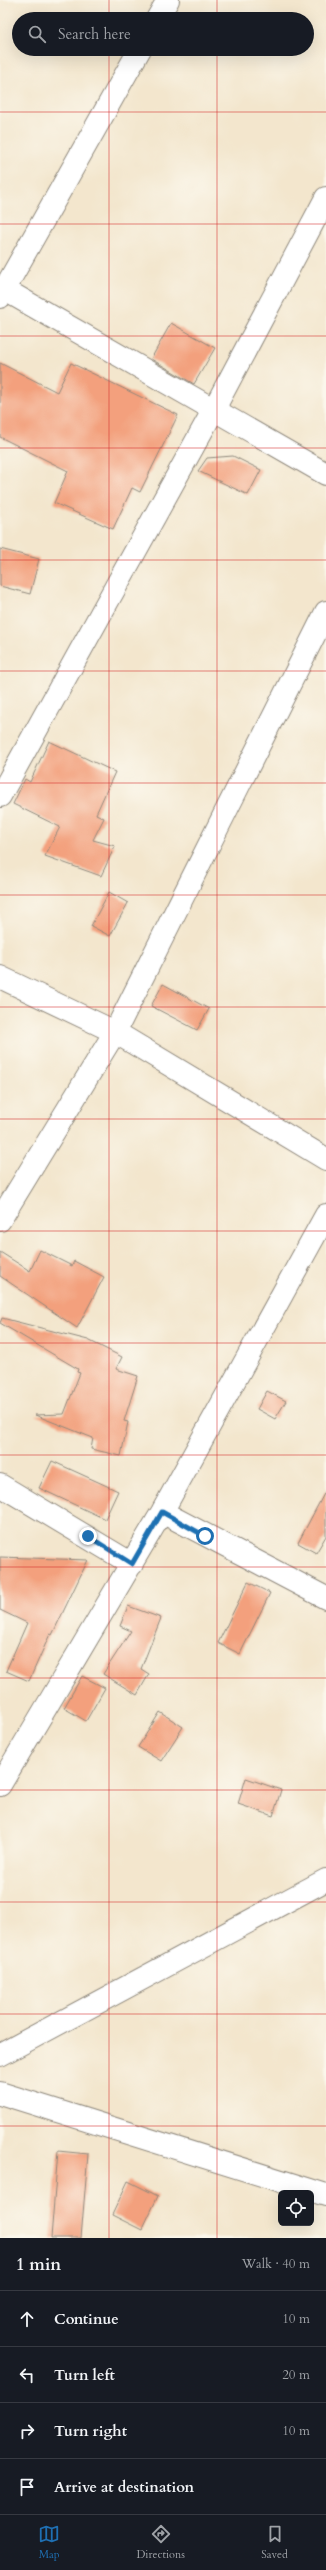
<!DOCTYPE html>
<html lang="en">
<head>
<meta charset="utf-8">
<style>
  :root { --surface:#171b24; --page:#20242c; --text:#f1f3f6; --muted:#9ea1a6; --line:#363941; --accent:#1f6fb2 }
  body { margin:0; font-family:Cardo,serif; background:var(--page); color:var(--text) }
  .controls { position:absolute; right:12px; bottom:12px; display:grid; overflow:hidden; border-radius:6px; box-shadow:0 4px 16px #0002 }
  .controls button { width:36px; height:36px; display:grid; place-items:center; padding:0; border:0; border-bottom:1px solid var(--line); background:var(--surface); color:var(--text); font:20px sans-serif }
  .stop { position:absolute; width:12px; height:12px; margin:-9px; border:3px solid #1f6fb2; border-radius:50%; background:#fff }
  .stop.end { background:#1f6fb2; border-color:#fff; box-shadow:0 1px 4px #0008 }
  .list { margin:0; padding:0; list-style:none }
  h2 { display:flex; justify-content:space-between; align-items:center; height:52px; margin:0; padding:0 16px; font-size:17px }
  h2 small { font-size:13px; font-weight:400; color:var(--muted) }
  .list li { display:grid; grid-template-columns:26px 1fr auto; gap:12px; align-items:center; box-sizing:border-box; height:56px; padding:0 16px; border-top:1px solid var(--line) }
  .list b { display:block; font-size:15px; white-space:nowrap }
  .list em { font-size:13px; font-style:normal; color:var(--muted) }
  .icon { flex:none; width:22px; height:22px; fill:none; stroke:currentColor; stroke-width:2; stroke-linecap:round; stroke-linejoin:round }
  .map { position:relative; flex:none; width:326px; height:2238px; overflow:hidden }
  .search { position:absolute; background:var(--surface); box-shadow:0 4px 16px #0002; left:12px; right:12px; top:12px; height:44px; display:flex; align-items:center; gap:10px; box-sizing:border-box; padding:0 14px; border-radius:22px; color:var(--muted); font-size:15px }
  .sheet { height:276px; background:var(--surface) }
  nav { display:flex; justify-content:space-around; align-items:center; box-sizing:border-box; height:56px; border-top:1px solid var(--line); background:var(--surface); font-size:11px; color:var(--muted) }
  nav a { display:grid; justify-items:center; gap:2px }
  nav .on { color:var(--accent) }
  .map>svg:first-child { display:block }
</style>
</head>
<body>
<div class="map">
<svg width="326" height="2238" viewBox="0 0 326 2238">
  <rect width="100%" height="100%" fill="#fbf7ec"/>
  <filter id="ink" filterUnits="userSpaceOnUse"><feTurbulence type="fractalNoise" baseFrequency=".025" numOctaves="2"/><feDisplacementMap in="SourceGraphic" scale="8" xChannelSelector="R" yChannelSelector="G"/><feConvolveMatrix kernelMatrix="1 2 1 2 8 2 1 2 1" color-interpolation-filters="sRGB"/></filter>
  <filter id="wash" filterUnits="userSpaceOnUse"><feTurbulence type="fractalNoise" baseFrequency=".012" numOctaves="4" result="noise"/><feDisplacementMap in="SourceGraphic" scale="16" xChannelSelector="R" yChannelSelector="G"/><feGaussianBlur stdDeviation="0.9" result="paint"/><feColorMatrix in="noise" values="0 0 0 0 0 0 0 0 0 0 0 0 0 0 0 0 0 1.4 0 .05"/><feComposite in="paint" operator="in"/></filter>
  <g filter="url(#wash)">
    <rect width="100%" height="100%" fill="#f3e6cd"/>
    <g id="blocks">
      <path fill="#f3a07d" d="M 171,323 L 215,348 L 194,384 L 151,359 Z
        M 0,363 L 57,392 L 71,363 L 178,415 L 140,492 L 132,488 L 113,529 L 54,503 L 68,471 L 0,437 Z
        M 233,456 L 261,470 L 248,495 L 198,471 L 207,458 Z
        M 0,549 L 39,559 L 30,594 L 0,586 Z
        M 49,741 L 115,772 L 96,814 L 104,818 L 93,840 L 115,846 L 101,876 L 45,856 L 60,827 L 13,804 L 25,779 L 30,782 Z
        M 109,892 L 128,903 L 110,936 L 91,926 Z
        M 163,984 L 209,1009 L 197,1030 L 151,1006 Z
        M 40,1250 L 72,1266 L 74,1261 L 104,1277 L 77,1328 L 0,1276 L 0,1252 L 30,1271 Z
        M 2,1318 L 88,1340 L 122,1357 L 116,1369 L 138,1376 L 124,1421 L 128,1422 L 121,1456 L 91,1449 L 93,1438 L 35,1415 L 64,1414 L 80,1373 L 77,1372 L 78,1369 L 0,1323 Z
        M 267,1391 L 286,1401 L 275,1419 L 257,1409 Z
        M 52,1461 L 118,1491 L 105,1519 L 39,1488 Z
        M 326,1490 L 326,1536 L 316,1553 L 298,1543 Z
        M 0,1557 L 88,1560 L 52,1635 L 50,1634 L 29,1681 L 6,1671 L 27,1623 L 0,1610 Z
        M 248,1582 L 270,1593 L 240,1654 L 218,1643 Z
        M 128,1606 L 161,1618 L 141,1669 L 149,1674 L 137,1695 L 103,1674 L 131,1631 L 120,1626 Z
        M 82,1676 L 105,1688 L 86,1721 L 64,1708 Z
        M 160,1712 L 183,1727 L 161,1761 L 138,1747 Z
        M 246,1778 L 281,1790 L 273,1816 L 238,1804 Z
        M 58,2151 L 88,2154 L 81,2238 L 51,2238 Z
        M 128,2181 L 158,2196 L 142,2230 L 112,2215 Z"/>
    </g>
  </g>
  <g filter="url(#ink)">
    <use href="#blocks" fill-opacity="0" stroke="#8f887c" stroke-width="1"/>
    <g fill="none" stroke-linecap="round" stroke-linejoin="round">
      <defs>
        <path id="minor" d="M 157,19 L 168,0
          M 0,287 L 326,474
          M 0,297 L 140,49
          M 0,796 L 214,409 L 326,198
          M 0,977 L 115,1032 L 326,1159
          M 0,1220 L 115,1032 L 326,612
          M 0,1485 L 132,1564
          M 162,1512 L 326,1598
          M 0,1785 L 162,1512 L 326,1215
          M 0,2055 L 326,1880
          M 0,2093 L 326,2195"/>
      </defs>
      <use href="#minor" stroke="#8f887c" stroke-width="24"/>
      <use href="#minor" stroke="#fff" stroke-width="22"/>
    </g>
  </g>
  <g fill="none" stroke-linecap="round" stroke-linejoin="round" filter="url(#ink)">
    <path stroke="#1f6fb2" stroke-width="5" d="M 88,1536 L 132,1564 L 162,1512 L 205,1536"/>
  </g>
  <path fill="none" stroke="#d62828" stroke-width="1" stroke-opacity="0.55" d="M 109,0 L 109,19M 217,0 L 217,19M 109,49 L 109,2238M 217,49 L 217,2238M 0,112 L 326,112M 0,224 L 326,224M 0,336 L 326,336M 0,448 L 326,448M 0,560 L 326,560M 0,671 L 326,671M 0,783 L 326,783M 0,895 L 326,895M 0,1007 L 326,1007M 0,1119 L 326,1119M 0,1231 L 326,1231M 0,1343 L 326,1343M 0,1455 L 326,1455M 0,1567 L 326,1567M 0,1678 L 326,1678M 0,1790 L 326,1790M 0,1902 L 326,1902M 0,2014 L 326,2014M 0,2126 L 326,2126"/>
</svg>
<div class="controls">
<button><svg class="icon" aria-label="locate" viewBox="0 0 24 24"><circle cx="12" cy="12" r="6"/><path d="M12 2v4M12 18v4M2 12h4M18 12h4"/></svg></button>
</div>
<div class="stop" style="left:205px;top:1536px"></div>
<div class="stop end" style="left:88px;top:1536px"></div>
<div class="search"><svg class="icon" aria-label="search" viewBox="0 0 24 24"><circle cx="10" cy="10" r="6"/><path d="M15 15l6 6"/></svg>Search here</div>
</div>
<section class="sheet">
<h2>1 min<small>Walk · 40 m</small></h2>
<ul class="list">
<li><svg class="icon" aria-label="ahead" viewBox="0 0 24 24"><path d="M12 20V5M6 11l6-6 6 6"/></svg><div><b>Continue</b></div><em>10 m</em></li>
<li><svg class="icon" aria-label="left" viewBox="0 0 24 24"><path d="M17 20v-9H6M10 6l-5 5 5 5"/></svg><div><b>Turn left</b></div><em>20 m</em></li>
<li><svg class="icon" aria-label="right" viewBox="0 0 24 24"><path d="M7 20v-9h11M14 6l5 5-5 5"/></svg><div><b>Turn right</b></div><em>10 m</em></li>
<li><svg class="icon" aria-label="arrive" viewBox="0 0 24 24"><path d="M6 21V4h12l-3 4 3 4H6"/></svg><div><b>Arrive at destination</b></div></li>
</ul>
</section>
<nav>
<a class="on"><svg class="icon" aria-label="map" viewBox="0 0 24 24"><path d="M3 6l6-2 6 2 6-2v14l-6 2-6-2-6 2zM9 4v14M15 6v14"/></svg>Map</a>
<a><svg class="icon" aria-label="directions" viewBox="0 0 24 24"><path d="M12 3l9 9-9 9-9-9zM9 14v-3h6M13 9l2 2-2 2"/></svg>Directions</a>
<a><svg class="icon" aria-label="saved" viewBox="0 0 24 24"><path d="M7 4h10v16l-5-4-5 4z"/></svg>Saved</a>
</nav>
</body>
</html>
